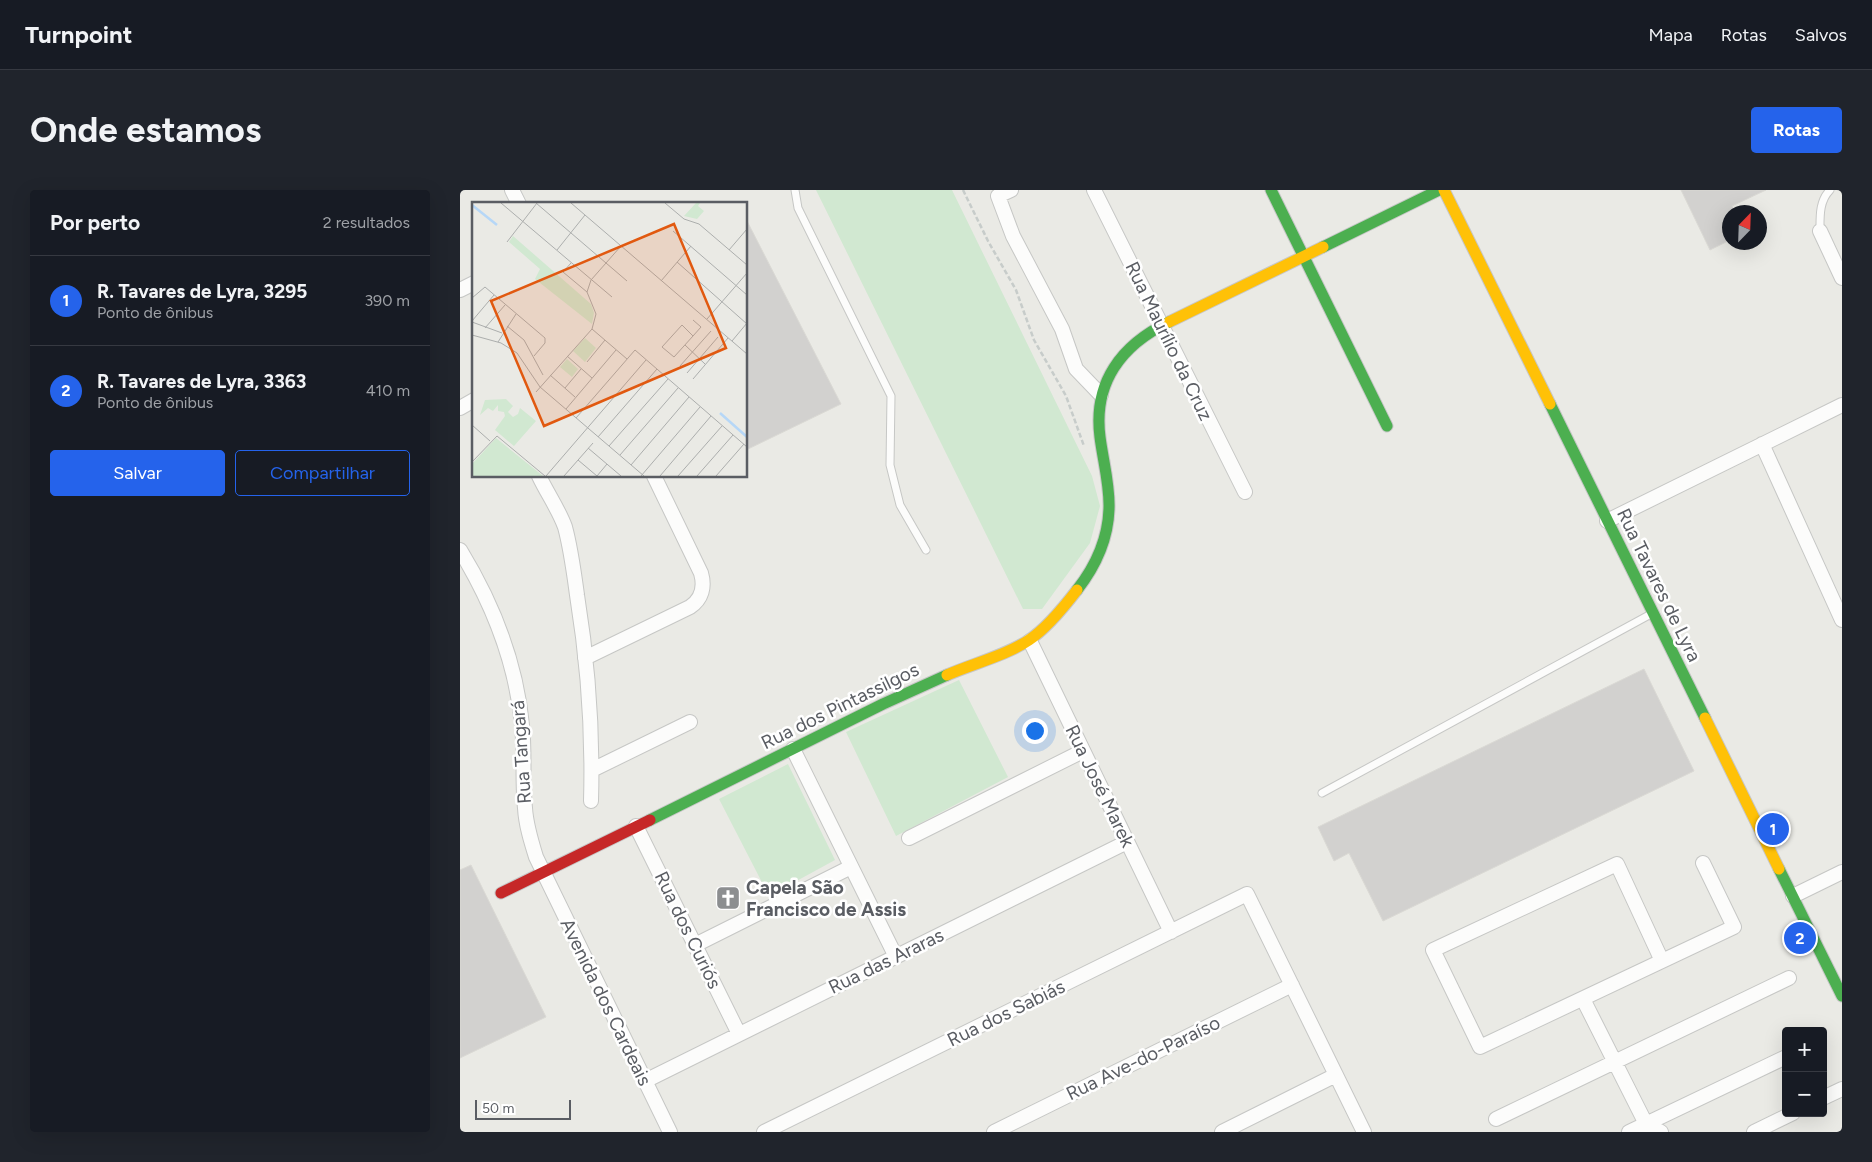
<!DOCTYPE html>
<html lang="pt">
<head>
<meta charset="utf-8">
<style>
  :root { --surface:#171b24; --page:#20242c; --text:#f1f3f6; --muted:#9ea1a6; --line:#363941; --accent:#2563eb }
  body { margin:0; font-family:Figtree,sans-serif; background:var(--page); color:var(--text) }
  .controls { position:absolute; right:15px; bottom:15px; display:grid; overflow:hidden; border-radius:5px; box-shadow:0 5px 20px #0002 }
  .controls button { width:45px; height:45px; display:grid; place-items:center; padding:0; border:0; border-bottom:1px solid var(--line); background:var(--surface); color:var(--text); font:25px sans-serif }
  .compass { position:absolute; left:1262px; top:15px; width:45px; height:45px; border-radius:50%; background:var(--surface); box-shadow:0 5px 20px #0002; rotate:23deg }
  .scale { position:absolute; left:15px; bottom:12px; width:96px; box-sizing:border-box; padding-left:5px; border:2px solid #5a5d63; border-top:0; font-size:14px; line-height:18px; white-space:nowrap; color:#5a5d63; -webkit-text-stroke:4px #fff; paint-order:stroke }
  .you { position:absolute; left:574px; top:540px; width:18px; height:18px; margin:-12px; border:4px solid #fff; border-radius:50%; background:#1a73e8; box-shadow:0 0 0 8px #1a73e833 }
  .badge { display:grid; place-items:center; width:32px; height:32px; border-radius:50%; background:var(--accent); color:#fff; font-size:16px; font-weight:700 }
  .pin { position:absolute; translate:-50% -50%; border:2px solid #fff; box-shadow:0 1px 5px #0006 }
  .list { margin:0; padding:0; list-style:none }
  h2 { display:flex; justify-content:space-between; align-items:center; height:65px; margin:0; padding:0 20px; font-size:21px }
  h2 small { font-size:16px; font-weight:400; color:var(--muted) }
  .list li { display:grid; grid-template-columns:32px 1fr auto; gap:15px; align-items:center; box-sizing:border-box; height:90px; padding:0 20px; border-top:1px solid var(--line) }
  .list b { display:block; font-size:19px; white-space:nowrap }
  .list p { margin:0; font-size:16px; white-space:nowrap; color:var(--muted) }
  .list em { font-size:16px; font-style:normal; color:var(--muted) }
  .actions { display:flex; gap:10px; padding:15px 20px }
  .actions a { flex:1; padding:11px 0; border:1px solid var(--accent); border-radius:5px; text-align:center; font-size:18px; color:var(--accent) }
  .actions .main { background:var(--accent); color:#fff }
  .map { position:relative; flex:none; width:1382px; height:942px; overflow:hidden; border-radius:5px }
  header { display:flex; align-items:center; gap:30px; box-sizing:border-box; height:70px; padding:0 25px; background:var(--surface); border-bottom:1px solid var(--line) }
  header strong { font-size:24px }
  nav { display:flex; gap:28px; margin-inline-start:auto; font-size:18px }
  .intro { display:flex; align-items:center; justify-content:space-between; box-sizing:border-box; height:120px; padding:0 30px }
  h1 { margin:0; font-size:35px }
  .button { padding:12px 22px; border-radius:5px; background:var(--accent); color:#fff; font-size:18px; font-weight:700 }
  main { display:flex; gap:30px; padding:0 30px }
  aside { flex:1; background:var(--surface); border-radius:5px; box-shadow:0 5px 20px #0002 }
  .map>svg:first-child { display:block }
</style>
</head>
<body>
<header>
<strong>Turnpoint</strong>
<nav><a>Mapa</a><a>Rotas</a><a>Salvos</a></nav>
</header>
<div class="intro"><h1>Onde estamos</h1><a class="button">Rotas</a></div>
<main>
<aside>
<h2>Por perto<small>2 resultados</small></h2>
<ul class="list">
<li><span class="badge">1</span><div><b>R. Tavares de Lyra, 3295</b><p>Ponto de ônibus</p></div><em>390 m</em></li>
<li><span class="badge">2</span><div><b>R. Tavares de Lyra, 3363</b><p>Ponto de ônibus</p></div><em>410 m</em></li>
</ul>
<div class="actions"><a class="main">Salvar</a><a>Compartilhar</a></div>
</aside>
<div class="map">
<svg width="1382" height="942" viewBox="0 0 1382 942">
  <rect width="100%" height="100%" fill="#eaeae5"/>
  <path fill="#d1e8d1" d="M 356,0 L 492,0 L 632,286 L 640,316 L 630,353 L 582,419 L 563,419 Z
    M 499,490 L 548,587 L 436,646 L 386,542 Z
    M 328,574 L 375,670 L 309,706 L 259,609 Z"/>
  <path fill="#d2d1cf" stroke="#dad9d4" d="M 1221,0 L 1306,0 L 1272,16 L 1275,22 L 1270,22 L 1270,50 L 1250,60 Z
    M 286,29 L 381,214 L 286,260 Z
    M 1184,479 L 1234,581 L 923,731 L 889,663 L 874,671 L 858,637 Z
    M 11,675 L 86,827 L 0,868 L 0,680 Z"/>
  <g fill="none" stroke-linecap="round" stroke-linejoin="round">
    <defs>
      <path id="lane" d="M 335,0 L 338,18 L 431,206 L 430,275 L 440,315 L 466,360
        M 1360,41 C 1360,27 1359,11 1370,0
        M 862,603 L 1191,424"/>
      <path id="street" d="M 52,0 L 59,14
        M 551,0 L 538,6 L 553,46 L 602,139 L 616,179 L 641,205
        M 634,0 L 785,302
        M 1360,41 L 1382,88
        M 0,100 L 14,93
        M 0,218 L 14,210
        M 1302,254 L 1382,430
        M 79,286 C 87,303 99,320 105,337 C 111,359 114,383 117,405 C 128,473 133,542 131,611
        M 1147,331 L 1382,215
        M 0,360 C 33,414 56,472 62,535 C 65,563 62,591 65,618 C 66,635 71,651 76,667 L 210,942
        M 570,451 L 711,742
        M 125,468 L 230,417 C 242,409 245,397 241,383 L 194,286
        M 333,559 L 436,767
        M 132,580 L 230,532
        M 176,636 L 279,844
        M 449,648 L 623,561
        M 1333,706 L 1382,682
        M 235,755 L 391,677
        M 1202,771 L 1157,674 L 973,760 L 1020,857 L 1274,737 L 1243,673
        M 1123,809 L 1186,934 L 1185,942
        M 185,891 L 667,652
        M 1363,908 L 1382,899
        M 1036,929 L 1329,788
        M 1186,934 L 1201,942
        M 304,942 L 787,704 L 904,942
        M 534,942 L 832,795
        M 762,942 L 876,885
        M 1169,942 L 1326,867
        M 1294,942 L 1333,923"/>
      <path id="fast" d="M 811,0 L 927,236
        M 863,57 L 979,0
        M 1090,214 L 1245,528
        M 617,400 C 635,377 648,349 649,319 C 650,295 643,271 640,247 C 633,193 661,155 709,132
        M 190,630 L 423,514 L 487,485
        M 1319,679 L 1382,806"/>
      <path id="slow" d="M 984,0 L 1090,214
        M 709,132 L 863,57
        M 487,485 C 512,474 547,465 569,450 C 587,438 604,417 617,400
        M 1245,528 L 1319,679"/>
      <path id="jam" d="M 41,703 L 190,630"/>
    </defs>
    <use href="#lane" stroke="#c6c7c5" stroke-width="9"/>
    <use href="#street" stroke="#c6c7c5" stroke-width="16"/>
    <use href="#fast" stroke="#c7c7c7" stroke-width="13"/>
    <use href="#slow" stroke="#c7c7c7" stroke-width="13"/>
    <use href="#jam" stroke="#c7c7c7" stroke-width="13"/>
    <path stroke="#c7ccca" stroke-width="2.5" stroke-dasharray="5 2.5" stroke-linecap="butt" d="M 503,0 L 528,51 L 556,100 L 574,150 L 606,206 L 624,256"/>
    <use href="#lane" stroke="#fcfcfb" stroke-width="7"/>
    <use href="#street" stroke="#fcfcfb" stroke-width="14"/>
    <use href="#fast" stroke="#4caf50" stroke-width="11"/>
    <use href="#slow" stroke="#ffc107" stroke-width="11"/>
    <use href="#jam" stroke="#c62828" stroke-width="11"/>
  </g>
  <defs>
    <symbol id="church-square" viewBox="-11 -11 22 22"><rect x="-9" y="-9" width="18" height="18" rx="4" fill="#8c8e90" stroke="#fff"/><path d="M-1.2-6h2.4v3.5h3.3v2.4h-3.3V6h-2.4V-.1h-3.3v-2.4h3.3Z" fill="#fff"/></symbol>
  </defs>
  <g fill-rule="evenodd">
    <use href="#church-square" x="254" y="694" width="28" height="28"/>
  </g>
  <g text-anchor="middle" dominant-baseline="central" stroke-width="5" stroke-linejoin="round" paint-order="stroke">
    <g font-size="19" fill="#5a5d63" stroke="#fff">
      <text transform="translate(709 151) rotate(64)">Rua Maurílio da Cruz</text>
      <text transform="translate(1199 395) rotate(64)">Rua Tavares de Lyra</text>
      <text transform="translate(380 516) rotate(-26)">Rua dos Pintassilgos</text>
      <text transform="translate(61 562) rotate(-94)">Rua Tangará</text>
      <text transform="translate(640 596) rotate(64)">Rua José Marek</text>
      <text transform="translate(228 740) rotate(64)">Rua dos Curiós</text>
      <text transform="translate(426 771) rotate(-26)">Rua das Araras</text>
      <text transform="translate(146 812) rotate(64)">Avenida dos Cardeais</text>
      <text transform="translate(546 823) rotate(-26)">Rua dos Sabiás</text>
      <text transform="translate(683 868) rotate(-26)">Rua Ave-do-Paraíso</text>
    </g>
    <g font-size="19" font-weight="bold" fill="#5a5d63" stroke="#fff" text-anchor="start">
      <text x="286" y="697">Capela São<tspan x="286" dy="22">Francisco de Assis</tspan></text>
    </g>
  </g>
  <g transform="translate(12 12)">
    <rect width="275" height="275" fill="#eaeae5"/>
    <path d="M 224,1 L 228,1 L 226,4 L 232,9 L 225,17 L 212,14 ZM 41,34 L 119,102 L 122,111 L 120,122 L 63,77 L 68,67 L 37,40 ZM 113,136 L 124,146 L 113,160 L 101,149 ZM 95,157 L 106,167 L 100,175 L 88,165 ZM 34,197 L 41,204 L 36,210 L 41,215 L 46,212 L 48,206 L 64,219 L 42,244 L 23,228 L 33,214 L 32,210 L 26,209 L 26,203 L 21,209 L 16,206 L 8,213 L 13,198 ZM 24,236 L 71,274 L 0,274 L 0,262 Z" fill="#d1e8d1"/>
    <path fill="none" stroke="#b6d7f7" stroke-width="2.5" d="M 0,3 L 25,23M 248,211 L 275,235"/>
    <path fill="none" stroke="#acaead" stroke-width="1" d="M 29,1 L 140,95M 64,1 L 134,61 L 149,44M 99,1 L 275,152M 193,1 L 212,17 L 227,22 L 275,63M 201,29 L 275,93M 35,40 L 65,1M 85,48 L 113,13M 257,48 L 275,27M 205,60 L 275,122M 99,61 L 91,70 L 115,90M 189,79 L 219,44M 0,96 L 13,85 L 73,136 L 73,141 L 62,154M 235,117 L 275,71M 221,118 L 229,125 L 221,134 L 202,155 L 190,145 L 210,123 L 221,134M 0,119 L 22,93M 0,120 L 30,131M 35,124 L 52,138 L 71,173M 13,126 L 33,103M 120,127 L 155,157M 0,133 L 29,141 L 45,151 L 68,185 L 172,274M 260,139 L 275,121M 26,140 L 44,112M 213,143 L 233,162M 95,154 L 120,176M 115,160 L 133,138M 208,164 L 239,129M 215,171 L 246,135M 78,173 L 103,195M 221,177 L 256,136M 93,186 L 109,167M 64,190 L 120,127 L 124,112 L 115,90 L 119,78 L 134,61 L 155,79M 94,207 L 144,148M 104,216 L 163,148 L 275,245M 0,223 L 18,239M 126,235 L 185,167M 137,244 L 196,177M 116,246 L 149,274M 148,253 L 206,186M 106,258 L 125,274M 0,260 L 25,234 L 73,274M 159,263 L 217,195M 74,274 L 174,158M 92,274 L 121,241M 125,274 L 135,262M 169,274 L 228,205M 188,274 L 239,214M 206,274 L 250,224M 225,274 L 261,233M 244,274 L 272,242"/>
    <path fill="#e15910" fill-opacity="0.15" stroke="#e15910" stroke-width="2.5" d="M 202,22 L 254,146 L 72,224 L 19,99 Z"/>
    <rect width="275" height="275" fill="none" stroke="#5a5d63" stroke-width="2.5"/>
  </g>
</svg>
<div class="controls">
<button>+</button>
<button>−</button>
</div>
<svg class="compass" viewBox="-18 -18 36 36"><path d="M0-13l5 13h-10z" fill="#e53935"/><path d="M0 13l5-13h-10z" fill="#9ea1a6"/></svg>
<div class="scale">50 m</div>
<div class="you"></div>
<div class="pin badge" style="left:1313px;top:639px">1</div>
<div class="pin badge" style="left:1340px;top:748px">2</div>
</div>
</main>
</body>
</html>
